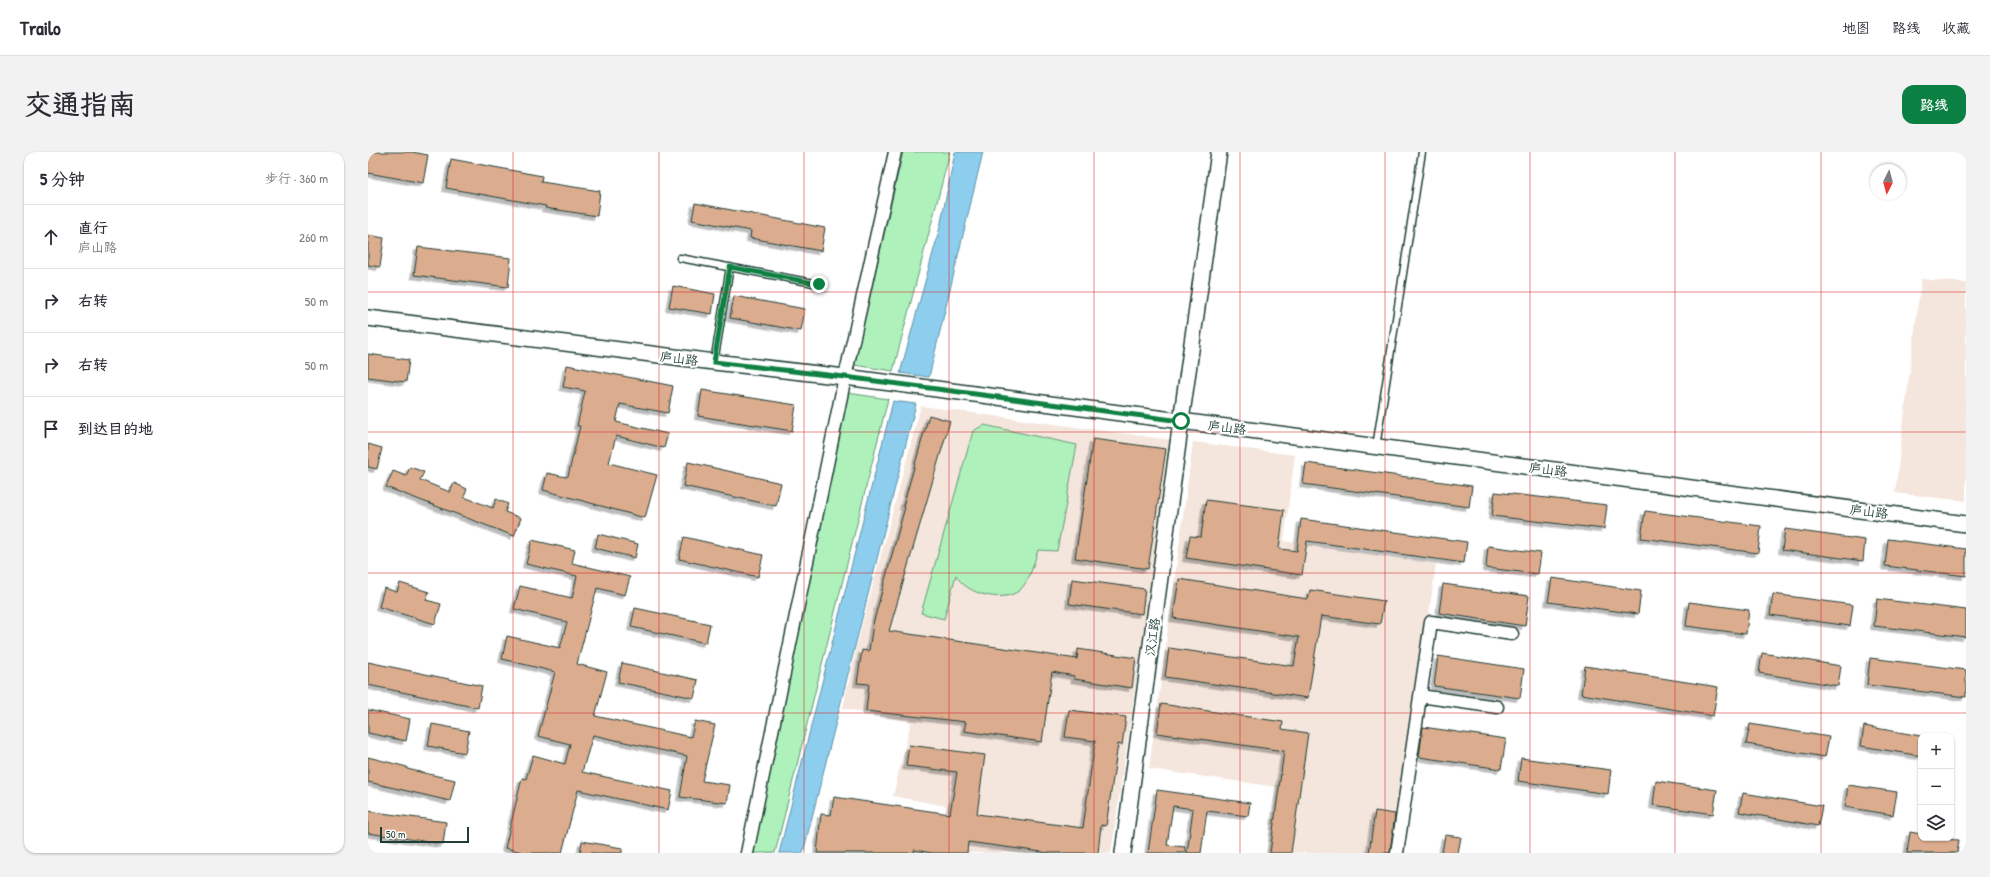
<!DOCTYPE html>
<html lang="zh">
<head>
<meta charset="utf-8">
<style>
  :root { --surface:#fff; --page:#f2f2f3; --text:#2b2b33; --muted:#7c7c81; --line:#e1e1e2; --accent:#0b8043 }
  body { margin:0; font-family:"Patrick Hand","LXGW WenKai TC",sans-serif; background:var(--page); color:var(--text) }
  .controls { position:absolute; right:12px; bottom:12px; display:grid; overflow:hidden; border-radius:8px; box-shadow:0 1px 3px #0004 }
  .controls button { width:36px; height:36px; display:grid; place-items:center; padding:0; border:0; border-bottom:1px solid var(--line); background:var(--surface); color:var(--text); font:20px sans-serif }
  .compass { position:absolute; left:1502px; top:12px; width:36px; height:36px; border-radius:50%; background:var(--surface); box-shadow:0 1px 3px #0004; rotate:186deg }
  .scale { position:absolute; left:12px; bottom:10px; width:89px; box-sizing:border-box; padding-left:4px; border:2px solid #1f3d34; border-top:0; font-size:11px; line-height:14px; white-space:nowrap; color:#1f3d34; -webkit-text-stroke:3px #fff; paint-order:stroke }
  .stop { position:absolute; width:12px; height:12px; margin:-9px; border:3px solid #0b8043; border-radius:50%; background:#fff }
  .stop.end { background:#0b8043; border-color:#fff; box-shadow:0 1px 4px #0008 }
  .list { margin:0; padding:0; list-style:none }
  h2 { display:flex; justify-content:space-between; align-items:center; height:52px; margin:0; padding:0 16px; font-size:17px }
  h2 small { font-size:13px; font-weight:400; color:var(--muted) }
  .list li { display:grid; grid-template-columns:26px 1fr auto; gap:12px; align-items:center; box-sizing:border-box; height:64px; padding:0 16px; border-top:1px solid var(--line) }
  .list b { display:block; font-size:15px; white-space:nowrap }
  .list p { margin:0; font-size:13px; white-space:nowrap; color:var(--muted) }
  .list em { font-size:13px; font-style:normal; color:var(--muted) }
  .icon { flex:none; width:22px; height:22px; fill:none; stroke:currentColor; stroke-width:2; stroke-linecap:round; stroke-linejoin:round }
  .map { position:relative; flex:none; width:1598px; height:701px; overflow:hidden; border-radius:12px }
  header { display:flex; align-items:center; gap:24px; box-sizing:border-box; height:56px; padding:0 20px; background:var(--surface); border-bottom:1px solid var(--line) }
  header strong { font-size:19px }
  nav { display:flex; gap:22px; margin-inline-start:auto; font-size:14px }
  .intro { display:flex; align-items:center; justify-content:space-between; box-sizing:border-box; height:96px; padding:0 24px }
  h1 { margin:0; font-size:28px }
  .button { padding:10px 18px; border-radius:12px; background:var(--accent); color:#fff; font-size:14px; font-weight:700 }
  main { display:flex; gap:24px; padding:0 24px }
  aside { flex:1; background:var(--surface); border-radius:12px; box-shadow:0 1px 3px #0004 }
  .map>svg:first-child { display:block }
</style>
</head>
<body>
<header>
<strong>Trailo</strong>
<nav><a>地图</a><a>路线</a><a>收藏</a></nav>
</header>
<div class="intro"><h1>交通指南</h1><a class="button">路线</a></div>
<main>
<aside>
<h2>5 分钟<small>步行 · 360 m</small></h2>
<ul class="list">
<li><svg class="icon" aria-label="ahead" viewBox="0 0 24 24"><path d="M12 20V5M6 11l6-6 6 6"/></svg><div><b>直行</b><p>庐山路</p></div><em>260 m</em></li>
<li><svg class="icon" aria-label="right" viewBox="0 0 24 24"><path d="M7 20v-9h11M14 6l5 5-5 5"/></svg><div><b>右转</b></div><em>50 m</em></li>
<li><svg class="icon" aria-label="right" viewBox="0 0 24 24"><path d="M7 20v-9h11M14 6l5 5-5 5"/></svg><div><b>右转</b></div><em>50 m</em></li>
<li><svg class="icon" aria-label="arrive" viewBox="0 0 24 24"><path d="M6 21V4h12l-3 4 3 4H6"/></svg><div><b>到达目的地</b></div></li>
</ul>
</aside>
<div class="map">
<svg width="1598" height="701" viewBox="0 0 1598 701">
  <defs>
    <filter id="shadow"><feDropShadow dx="-3.5" dy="3.5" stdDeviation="0" flood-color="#0004"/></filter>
  </defs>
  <rect width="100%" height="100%" fill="#fff"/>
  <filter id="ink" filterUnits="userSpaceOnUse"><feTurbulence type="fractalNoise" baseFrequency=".025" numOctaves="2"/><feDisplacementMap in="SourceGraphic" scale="8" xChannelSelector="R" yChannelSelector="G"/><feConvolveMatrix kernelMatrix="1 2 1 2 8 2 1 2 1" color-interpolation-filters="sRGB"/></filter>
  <g filter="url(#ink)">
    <path fill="#f4e6dd" d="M 1553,127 L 1598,131 L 1598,349 L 1527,341 Z
      M 553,254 L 804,288 L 743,701 L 572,701 L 578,654 L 525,644 L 543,570 L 475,556 L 489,492 Z
      M 825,290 L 927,303 L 916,389 L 1068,412 L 1027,701 L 899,701 L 909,635 L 781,617 Z"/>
    <path fill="#aef1bb" stroke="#669778" d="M 535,0 L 582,0 L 525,219 L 486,213 Z
      M 480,241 L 520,247 L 407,701 L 382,701 Z
      M 616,273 L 709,293 L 689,399 L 670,398 C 666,411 662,428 652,438 C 635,452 597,442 588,423 L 576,467 L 553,461 L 605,279 Z"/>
    <path fill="#8dcdee" stroke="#6193a4" d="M 587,0 L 615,0 L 561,225 L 532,221 L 572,75 Z
      M 525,249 L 548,252 L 435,701 L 411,701 Z"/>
    <path fill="#dcac8e" stroke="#1f3d34" filter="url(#shadow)" d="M 0,0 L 44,0 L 60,3 L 55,31 L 0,21 Z
      M 83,7 L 174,24 L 173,30 L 232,39 L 229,64 L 177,56 L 178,54 L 78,36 Z
      M 327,51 L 457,76 L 453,99 L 382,86 L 383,79 L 324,68 Z
      M 0,83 L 16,86 L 12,115 L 0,113 Z
      M 50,95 L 143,106 L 140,135 L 46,123 Z
      M 305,134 L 347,142 L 344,162 L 301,155 Z
      M 366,144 L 437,157 L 433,179 L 362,166 Z
      M 0,202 L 41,208 L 38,230 L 0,225 Z
      M 199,213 L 305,234 L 300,261 L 252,252 L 248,270 L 300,282 L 296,296 L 248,284 L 241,311 L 289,323 L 277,366 L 175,338 L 179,321 L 198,325 L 200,324 L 212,274 L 209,274 L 217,239 L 195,235 Z
      M 334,238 L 428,253 L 424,279 L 330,264 Z
      M 561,263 L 582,269 L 521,479 L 709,507 L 710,497 L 768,506 L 764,536 L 706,527 L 706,524 L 684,520 L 674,590 L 596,579 L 598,570 L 498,559 L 501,532 L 489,531 L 494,498 L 501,499 L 505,472 L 537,355 L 535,354 Z
      M 725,287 L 798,297 L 780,417 L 707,406 Z
      M 0,292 L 14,296 L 9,317 L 0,315 Z
      M 320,310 L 413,331 L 408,354 L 315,334 Z
      M 938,311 L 1104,334 L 1101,355 L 935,332 Z
      M 42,315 L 56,320 L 52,328 L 82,340 L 86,331 L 99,337 L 96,345 L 125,356 L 128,347 L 140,352 L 137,360 L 153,366 L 146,384 L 18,335 L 25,319 L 38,324 Z
      M 1127,340 L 1239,353 L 1236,377 L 1124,364 Z
      M 838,348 L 916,358 L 911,397 L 929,399 L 933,367 L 1099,390 L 1096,411 L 939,389 L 934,423 L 818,406 L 822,384 L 833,385 Z
      M 1277,359 L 1393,374 L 1390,401 L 1273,386 Z
      M 1417,377 L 1497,388 L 1495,409 L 1414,398 Z
      M 230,382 L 270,392 L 267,406 L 227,396 Z
      M 316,385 L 395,403 L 390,425 L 311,407 Z
      M 1520,387 L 1598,397 L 1598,424 L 1517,414 Z
      M 164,388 L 207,398 L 204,411 L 262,425 L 257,443 L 229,436 L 209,512 L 239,520 L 227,564 L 323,585 L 327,569 L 347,573 L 334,629 L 362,633 L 359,651 L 312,645 L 319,604 L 225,583 L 214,620 L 304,639 L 300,658 L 210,638 L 194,701 L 159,701 L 137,696 L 154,626 L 158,627 L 165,603 L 197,612 L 202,592 L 170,584 L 187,520 L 134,507 L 139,484 L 192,496 L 199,470 L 146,457 L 152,434 L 204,446 L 209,424 L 158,412 Z
      M 1120,394 L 1173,401 L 1170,422 L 1118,416 Z
      M 1184,426 L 1273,439 L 1270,462 L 1180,450 Z
      M 704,427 L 777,437 L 774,462 L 701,452 Z
      M 811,427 L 940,447 L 942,438 L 1016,449 L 1012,472 L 953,464 L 940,546 L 797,525 L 801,496 L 926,514 L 931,485 L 805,466 Z
      M 32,431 L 61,440 L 58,448 L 73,452 L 67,472 L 11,455 L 16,436 L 29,440 Z
      M 1075,432 L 1161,444 L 1157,474 L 1071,461 Z
      M 1405,442 L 1485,453 L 1482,474 L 1402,463 Z
      M 1509,447 L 1598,458 L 1598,485 L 1506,474 Z
      M 1321,450 L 1381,458 L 1378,482 L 1318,474 Z
      M 267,456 L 342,472 L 338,491 L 263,475 Z
      M 1394,501 L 1473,514 L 1470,534 L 1391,521 Z
      M 1070,504 L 1156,517 L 1152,546 L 1066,534 Z
      M 1502,506 L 1598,518 L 1598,545 L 1499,533 Z
      M 0,510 L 114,534 L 110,556 L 0,533 Z
      M 254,511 L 330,528 L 326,546 L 250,530 Z
      M 1217,514 L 1350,535 L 1345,564 L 1213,542 Z
      M 793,552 L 915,570 L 914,577 L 940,581 L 923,701 L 902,701 L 916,599 L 789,581 Z
      M 0,558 L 42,567 L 38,589 L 0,581 Z
      M 701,558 L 758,565 L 754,593 L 750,592 L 738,674 L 733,673 L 730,701 L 681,701 L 600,690 L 599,701 L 565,701 L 546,698 L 546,701 L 449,701 L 453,662 L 463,663 L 466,645 L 582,662 L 589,620 L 538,614 L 541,593 L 617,603 L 609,662 L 715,676 L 727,589 L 697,585 Z
      M 64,572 L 101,579 L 97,601 L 60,594 Z
      M 1382,572 L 1461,585 L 1457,605 L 1378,592 Z
      M 1496,574 L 1553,584 L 1553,604 L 1493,594 Z
      M 1055,575 L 1138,587 L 1133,617 L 1051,605 Z
      M 0,605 L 39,615 L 39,617 L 87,628 L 82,649 L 0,630 Z
      M 1153,606 L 1243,618 L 1240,642 L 1150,629 Z
      M 1288,629 L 1349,638 L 1345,662 L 1285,653 Z
      M 1480,633 L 1529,640 L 1525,663 L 1477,655 Z
      M 789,638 L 882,651 L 880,664 L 839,659 L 833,701 L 819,701 L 825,657 L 805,654 L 799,693 L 817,695 L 817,701 L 780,701 Z
      M 1375,641 L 1454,654 L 1450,674 L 1371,660 Z
      M 0,659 L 78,670 L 75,692 L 0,681 Z
      M 1007,659 L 1027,662 L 1022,701 L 1001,701 Z
      M 1542,680 L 1553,682 L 1553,686 L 1591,688 L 1589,701 L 1539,701 Z
      M 1077,683 L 1093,685 L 1090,701 L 1074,701 Z
      M 214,689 L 254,696 L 254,701 L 212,701 Z"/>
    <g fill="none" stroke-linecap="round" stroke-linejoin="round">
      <defs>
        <path id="service" d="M 312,106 L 451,132
          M 346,210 L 362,115
          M 1008,295 L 1054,0"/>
        <path id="minor" d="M 1052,544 L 1129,555
          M 379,701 L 477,225 L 527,0
          M 1029,701 L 1063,470 L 1144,482"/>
        <path id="tertiary" d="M 0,166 L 346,210 L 477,225 L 1598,372
          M 755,701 L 813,269 L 851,0"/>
      </defs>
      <use href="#service" stroke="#1f3d34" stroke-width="9"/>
      <use href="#minor" stroke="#1f3d34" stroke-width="15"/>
      <use href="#tertiary" stroke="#1f3d34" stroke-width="18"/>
      <use href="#service" stroke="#fff" stroke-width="6"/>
      <use href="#minor" stroke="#fff" stroke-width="12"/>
      <use href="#tertiary" stroke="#fff" stroke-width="15"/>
    </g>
  </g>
  <g fill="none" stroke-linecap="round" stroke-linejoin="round" filter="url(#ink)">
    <path stroke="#0b8043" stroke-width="5" d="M 451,132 L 362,115 L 346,210 L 477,225 L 813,269"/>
  </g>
  <path fill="none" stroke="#d62828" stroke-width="1" stroke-opacity="0.55" d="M 145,0 L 145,701M 291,0 L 291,701M 436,0 L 436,701M 581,0 L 581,701M 726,0 L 726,701M 872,0 L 872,701M 1017,0 L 1017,701M 1162,0 L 1162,701M 1307,0 L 1307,701M 1453,0 L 1453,701M 0,140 L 1598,140M 0,280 L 1598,280M 0,421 L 1598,421M 0,561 L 1598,561"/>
  <g text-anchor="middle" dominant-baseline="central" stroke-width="4" stroke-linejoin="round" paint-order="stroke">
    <g font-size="13" fill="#1f3d34" stroke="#fff">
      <text transform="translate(311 206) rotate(7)">庐山路</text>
      <text transform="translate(859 275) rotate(7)">庐山路</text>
      <text transform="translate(1180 317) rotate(7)">庐山路</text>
      <text transform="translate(1501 359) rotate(7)">庐山路</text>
      <text transform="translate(784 485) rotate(-82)">汉江路</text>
    </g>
  </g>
</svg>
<div class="controls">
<button>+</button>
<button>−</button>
<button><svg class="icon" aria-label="layers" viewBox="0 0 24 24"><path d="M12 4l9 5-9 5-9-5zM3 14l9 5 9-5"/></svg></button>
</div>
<svg class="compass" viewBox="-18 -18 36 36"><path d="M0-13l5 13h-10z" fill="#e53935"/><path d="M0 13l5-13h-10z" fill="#7c7c81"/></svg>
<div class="scale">50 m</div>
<div class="stop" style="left:813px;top:269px"></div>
<div class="stop end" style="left:451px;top:132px"></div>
</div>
</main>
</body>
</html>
